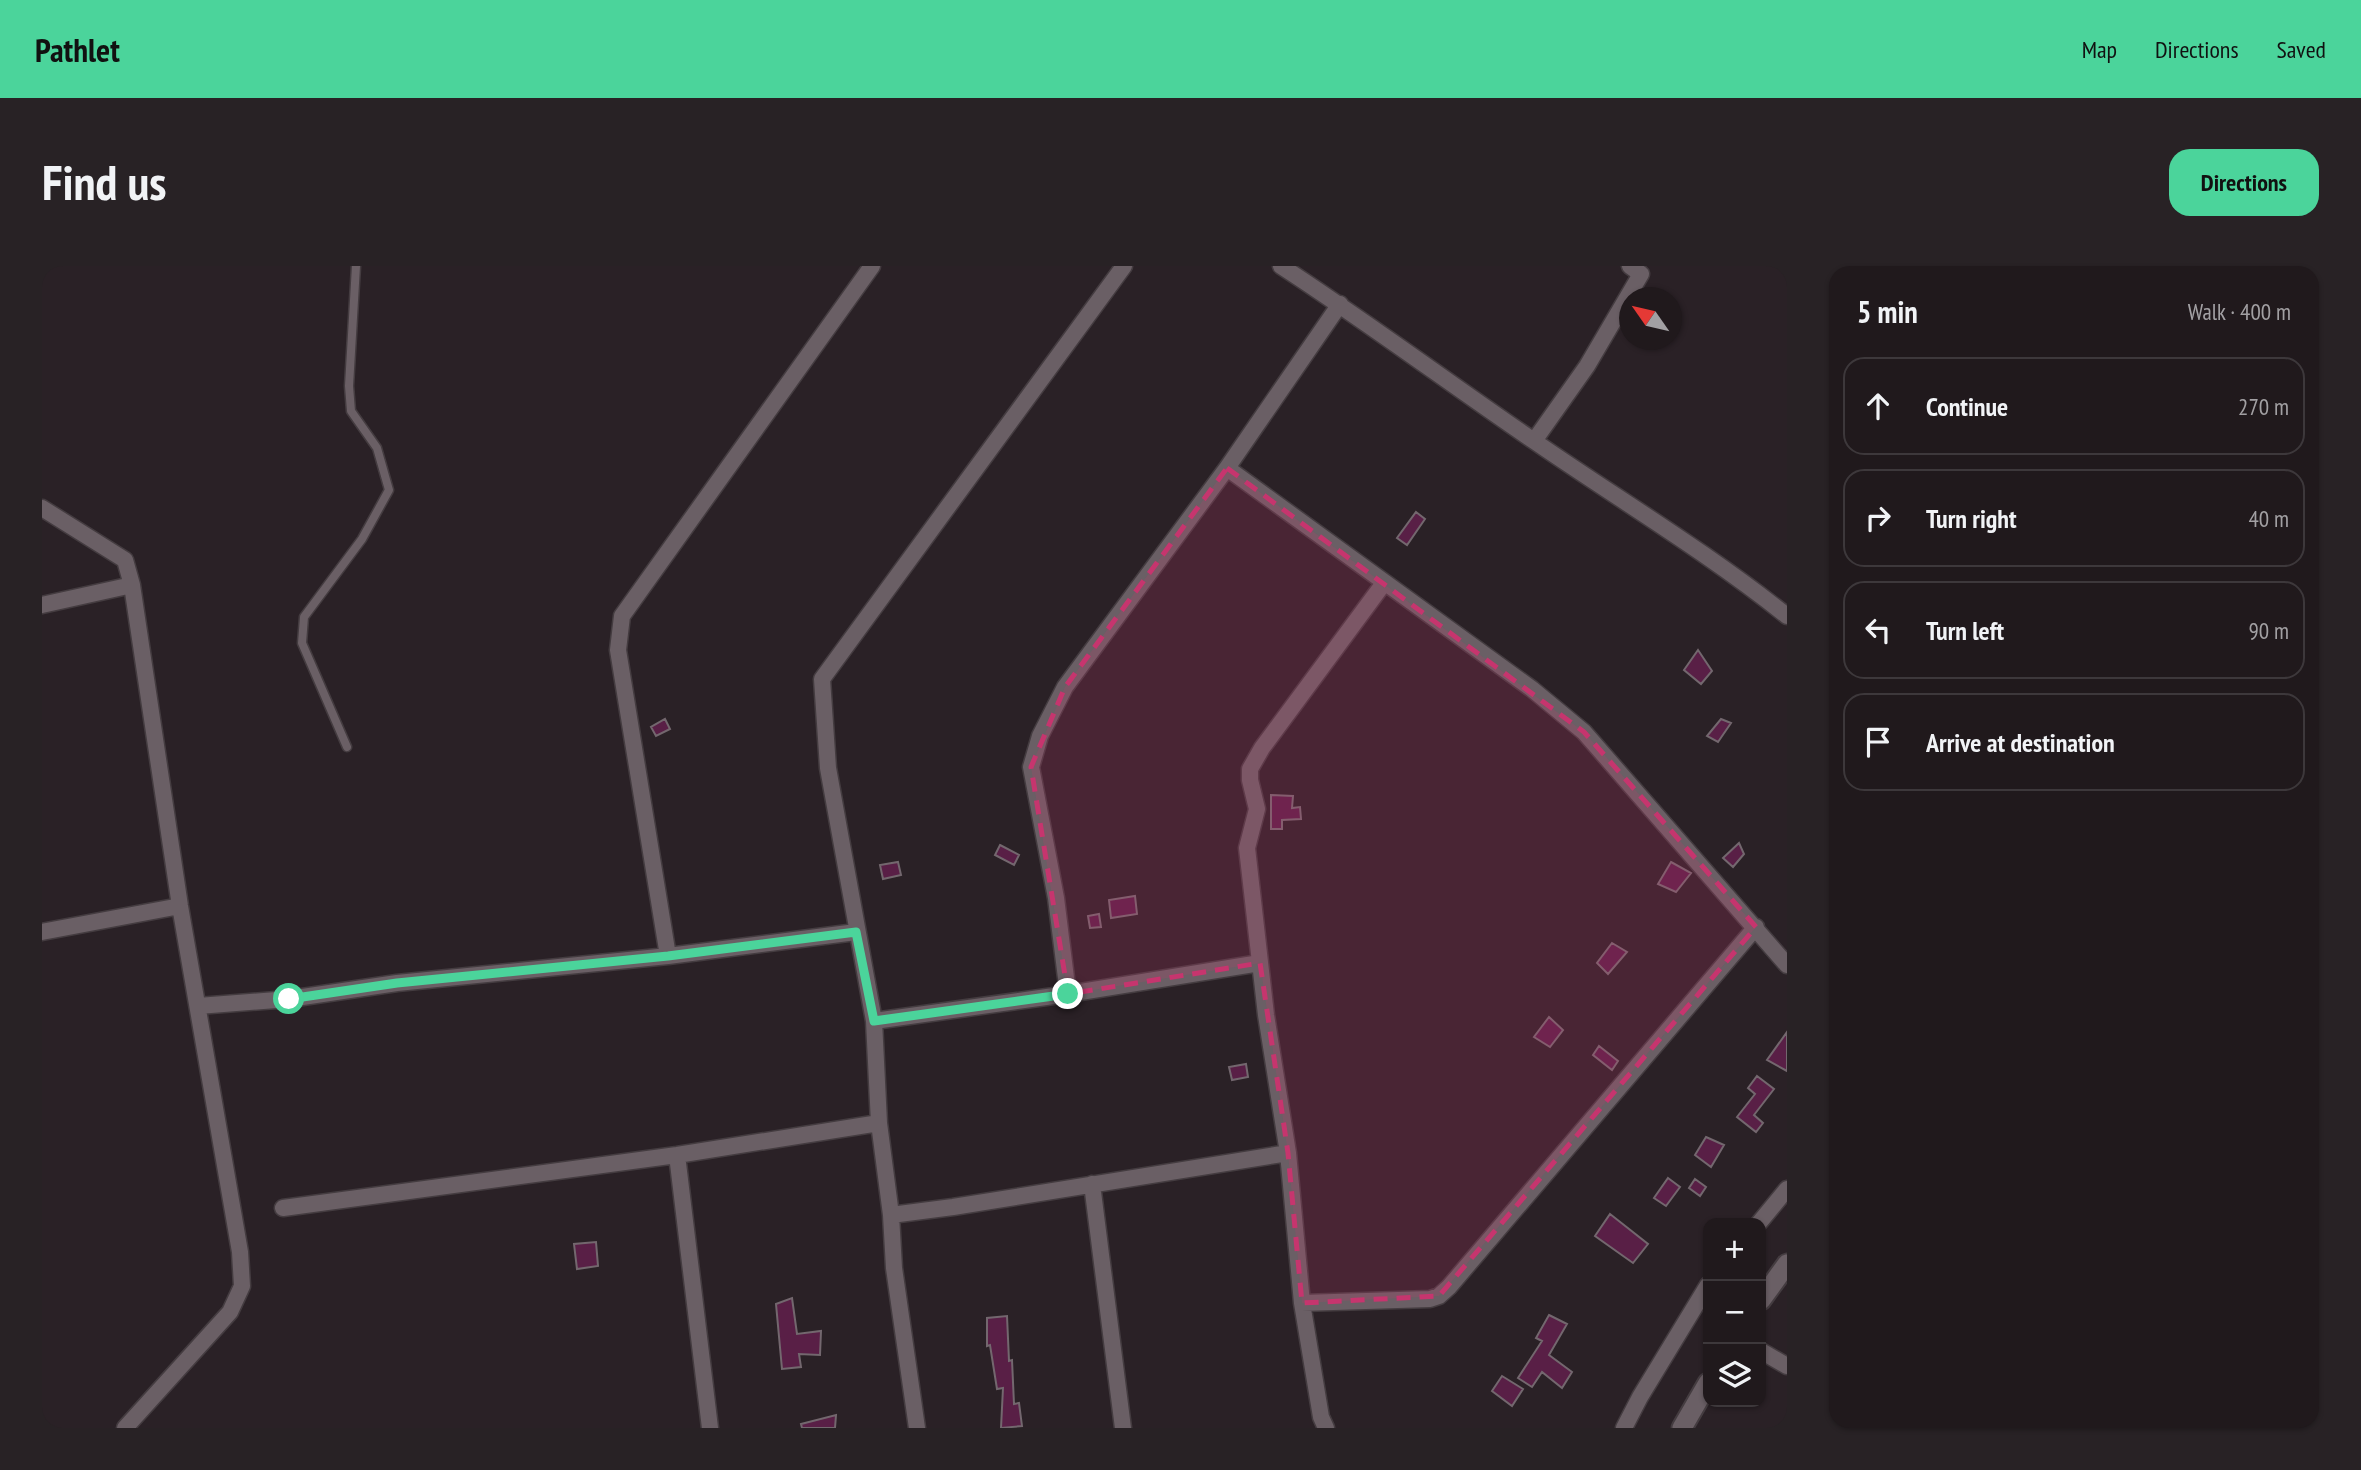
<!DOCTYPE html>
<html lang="en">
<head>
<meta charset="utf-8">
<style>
  :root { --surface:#20191c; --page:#282225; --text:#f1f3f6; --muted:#a2a0a3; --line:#3d383b; --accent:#4bd49b }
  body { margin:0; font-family:"PT Sans Narrow",sans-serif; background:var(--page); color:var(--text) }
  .controls { position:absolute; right:21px; bottom:21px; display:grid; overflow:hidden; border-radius:14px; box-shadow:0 2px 5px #0004 }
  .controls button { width:63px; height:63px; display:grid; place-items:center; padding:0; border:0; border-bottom:2px solid var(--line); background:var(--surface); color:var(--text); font:35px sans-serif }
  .compass { position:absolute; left:1577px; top:21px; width:63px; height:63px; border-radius:50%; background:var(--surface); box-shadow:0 2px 5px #0004; rotate:304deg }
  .stop { position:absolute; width:21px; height:21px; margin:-16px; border:5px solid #4bd49b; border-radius:50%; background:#fff }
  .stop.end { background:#4bd49b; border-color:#fff; box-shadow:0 2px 7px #0008 }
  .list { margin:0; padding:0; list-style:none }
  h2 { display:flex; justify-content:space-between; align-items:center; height:91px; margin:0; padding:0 28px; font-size:30px }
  h2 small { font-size:23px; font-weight:400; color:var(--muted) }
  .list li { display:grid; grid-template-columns:46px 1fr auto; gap:21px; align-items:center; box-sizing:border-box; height:98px; margin:0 14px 14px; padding:0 14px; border:2px solid var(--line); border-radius:21px }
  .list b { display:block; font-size:26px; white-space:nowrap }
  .list em { font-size:23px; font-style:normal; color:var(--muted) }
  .icon { flex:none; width:38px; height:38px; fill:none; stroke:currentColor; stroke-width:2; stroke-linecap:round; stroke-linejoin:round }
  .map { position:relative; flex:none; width:1745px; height:1162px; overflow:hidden; border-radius:21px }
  header { display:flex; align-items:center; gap:42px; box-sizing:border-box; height:98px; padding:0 35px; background:var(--accent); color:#111 }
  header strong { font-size:33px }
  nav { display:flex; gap:38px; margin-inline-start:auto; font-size:24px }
  .intro { display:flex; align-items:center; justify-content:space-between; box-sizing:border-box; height:168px; padding:0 42px }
  h1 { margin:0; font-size:49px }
  .button { padding:18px 32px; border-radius:21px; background:var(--accent); color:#111; font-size:24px; font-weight:700 }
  main { display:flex; gap:42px; padding:0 42px }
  aside { flex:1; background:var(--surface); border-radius:21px; box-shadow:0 2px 5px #0004 }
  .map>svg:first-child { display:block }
</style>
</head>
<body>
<header>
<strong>Pathlet</strong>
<nav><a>Map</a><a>Directions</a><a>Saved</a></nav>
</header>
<div class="intro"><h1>Find us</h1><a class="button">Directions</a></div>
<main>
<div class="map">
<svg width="1745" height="1162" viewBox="0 0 1745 1162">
  <rect width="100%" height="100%" fill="#2a2126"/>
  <path fill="#591f46" stroke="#73676e" stroke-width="2" d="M 1374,246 L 1383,253 L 1365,279 L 1355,272 Z
    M 1656,384 L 1670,405 L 1659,418 L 1642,404 Z
    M 623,453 L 628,463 L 614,470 L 609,461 Z
    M 1679,453 L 1689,457 L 1676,476 L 1665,470 Z
    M 1229,529 L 1251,530 L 1250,542 L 1258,541 L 1259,553 L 1240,554 L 1240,563 L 1229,563 Z
    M 1697,577 L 1702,588 L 1691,601 L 1681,592 Z
    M 958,579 L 977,589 L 972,599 L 953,589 Z
    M 856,596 L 859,609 L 841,613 L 838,599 Z
    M 1629,596 L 1649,607 L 1634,626 L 1616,618 Z
    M 1093,630 L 1095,648 L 1069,652 L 1067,634 Z
    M 1057,648 L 1059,661 L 1048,662 L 1046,650 Z
    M 1570,677 L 1585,686 L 1566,708 L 1555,697 Z
    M 1507,751 L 1521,764 L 1508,781 L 1492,771 Z
    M 1745,766 L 1745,805 L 1725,794 Z
    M 1557,780 L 1576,795 L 1570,804 L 1551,789 Z
    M 1204,798 L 1206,811 L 1190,814 L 1187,801 Z
    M 1715,810 L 1732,823 L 1712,849 L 1721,857 L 1714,866 L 1695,851 L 1713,828 L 1706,822 Z
    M 1664,871 L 1682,879 L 1669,901 L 1653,889 Z
    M 1626,912 L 1638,921 L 1624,940 L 1612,932 Z
    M 1653,913 L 1664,921 L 1658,930 L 1647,922 Z
    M 1568,948 L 1606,978 L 1591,997 L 1553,970 Z
    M 554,976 L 556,1000 L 535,1003 L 532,978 Z
    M 750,1032 L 755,1068 L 779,1065 L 778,1089 L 757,1088 L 759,1101 L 740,1103 L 734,1038 Z
    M 1507,1049 L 1525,1058 L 1507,1089 L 1530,1106 L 1520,1122 L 1500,1106 L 1490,1121 L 1476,1112 L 1500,1075 L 1494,1072 Z
    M 965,1050 L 967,1095 L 970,1094 L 972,1138 L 977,1137 L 980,1160 L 959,1162 L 961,1122 L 955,1123 L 948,1079 L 945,1080 L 945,1052 Z
    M 1460,1110 L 1481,1123 L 1470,1140 L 1450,1125 Z
    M 794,1149 L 793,1162 L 760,1162 L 759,1158 Z"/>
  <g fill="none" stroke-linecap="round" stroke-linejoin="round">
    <defs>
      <path id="service" d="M 305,481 L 260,377 L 262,351 L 320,273 L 347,224 L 335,182 L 309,145 L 307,120 L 314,0"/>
      <path id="minor" d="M 1239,0 C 1325,56 1407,117 1492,175 C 1576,233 1665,286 1745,350
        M 1492,175 L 1545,100 L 1599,8 L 1588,0
        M 1185,202 L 1490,423 L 1542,466 L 1745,699
        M 0,242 L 83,294 L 90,319 L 138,640 L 198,986 L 200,1020 L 188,1046 L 83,1162
        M 0,339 L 90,319
        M 0,666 L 138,640
        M 626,690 L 576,384 L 580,350 L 830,0
        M 1026,728 L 1014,632 L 989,501 L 998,470 L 1023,421 L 1185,202 L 1298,38
        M 156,740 L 247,733 L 355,717 L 626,690 L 814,666
        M 832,755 L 1026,728 L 1218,697
        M 635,889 L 668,1162
        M 1050,918 L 1081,1162
        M 241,942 L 635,889 L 837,857
        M 849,949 L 911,941 L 1246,887
        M 1717,957 L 1745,923
        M 1260,1037 L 1388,1033 L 1397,1030 L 1407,1021 L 1714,661
        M 1719,1085 L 1745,1100
        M 875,1162 L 852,1002 L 849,949 L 837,857 L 832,755 L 786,502 L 780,413 L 1082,0
        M 1284,1162 L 1279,1151 L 1260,1037 L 1246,887 L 1224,749 L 1205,582 L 1215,543 L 1208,514 L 1208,503 L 1220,482 L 1342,317
        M 1582,1162 L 1598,1131 L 1666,1019"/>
      <path id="tertiary" d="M 1719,1034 L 1745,998
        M 1640,1162 L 1666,1117"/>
    </defs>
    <use href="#service" stroke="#443c40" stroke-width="11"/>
    <use href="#minor" stroke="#443c40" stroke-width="19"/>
    <use href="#tertiary" stroke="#443c40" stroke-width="23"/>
    <use href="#service" stroke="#6a5f65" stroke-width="8"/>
    <use href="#minor" stroke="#6a5f65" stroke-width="16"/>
    <use href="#tertiary" stroke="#6a5f65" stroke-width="19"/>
  </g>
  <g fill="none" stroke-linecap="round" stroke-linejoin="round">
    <path stroke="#4bd49b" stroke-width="9" d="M 247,733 L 355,717 L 626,690 L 814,666 L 832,755 L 1026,728"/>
  </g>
  <path fill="#c6356e" fill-opacity="0.2" stroke="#c6356e" stroke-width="5" stroke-dasharray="14 9" stroke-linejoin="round" d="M 1185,202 L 1542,466 L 1714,661 L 1397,1030 L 1260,1037 L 1246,887 L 1218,697 L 1026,728 L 989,501 L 1023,421 Z"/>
</svg>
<div class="controls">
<button>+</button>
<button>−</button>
<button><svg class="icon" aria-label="layers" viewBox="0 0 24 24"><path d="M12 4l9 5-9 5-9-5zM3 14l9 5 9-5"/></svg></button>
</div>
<svg class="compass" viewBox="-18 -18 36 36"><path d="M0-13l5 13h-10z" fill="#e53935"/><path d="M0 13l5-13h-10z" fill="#a2a0a3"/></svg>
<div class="stop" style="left:247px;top:733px"></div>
<div class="stop end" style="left:1026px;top:728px"></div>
</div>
<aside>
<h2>5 min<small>Walk · 400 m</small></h2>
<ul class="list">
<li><svg class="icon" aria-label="ahead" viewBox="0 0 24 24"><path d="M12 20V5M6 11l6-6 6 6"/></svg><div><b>Continue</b></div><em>270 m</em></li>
<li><svg class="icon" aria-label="right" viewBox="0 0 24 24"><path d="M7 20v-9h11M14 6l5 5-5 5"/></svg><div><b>Turn right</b></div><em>40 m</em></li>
<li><svg class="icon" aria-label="left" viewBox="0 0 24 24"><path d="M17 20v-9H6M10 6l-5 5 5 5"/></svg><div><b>Turn left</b></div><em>90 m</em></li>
<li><svg class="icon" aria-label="arrive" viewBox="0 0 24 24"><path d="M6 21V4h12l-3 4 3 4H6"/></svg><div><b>Arrive at destination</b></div></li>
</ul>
</aside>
</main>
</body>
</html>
